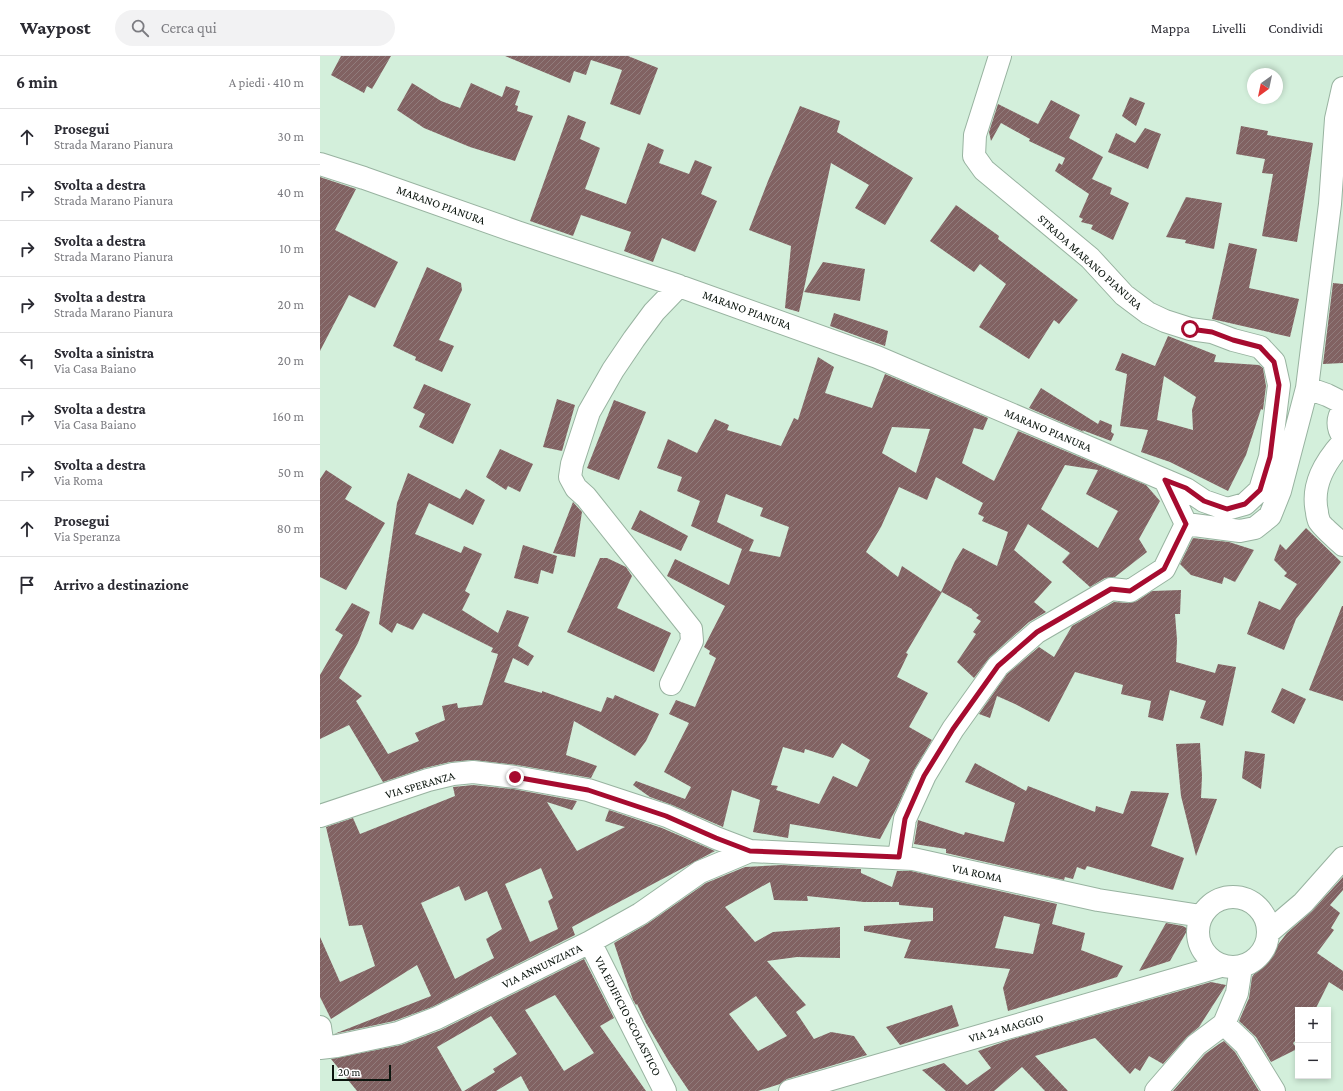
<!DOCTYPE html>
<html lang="it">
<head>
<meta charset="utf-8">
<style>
  :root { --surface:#fff; --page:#f2f2f3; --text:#2b2b33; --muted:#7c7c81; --line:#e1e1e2 }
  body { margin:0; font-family:"Crimson Pro",serif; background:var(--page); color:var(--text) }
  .controls { position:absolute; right:12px; bottom:12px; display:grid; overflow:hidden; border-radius:0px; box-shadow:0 2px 6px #0003 }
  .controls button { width:36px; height:36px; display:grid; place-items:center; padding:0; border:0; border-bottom:1px solid var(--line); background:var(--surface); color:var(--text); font:20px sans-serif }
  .compass { position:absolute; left:927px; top:12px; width:36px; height:36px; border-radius:50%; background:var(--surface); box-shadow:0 2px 6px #0003; rotate:213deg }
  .scale { position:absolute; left:12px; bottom:10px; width:59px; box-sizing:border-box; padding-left:4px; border:2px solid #0b150e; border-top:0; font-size:11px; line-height:14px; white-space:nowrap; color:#0b150e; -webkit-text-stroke:3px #fff; paint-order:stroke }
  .stop { position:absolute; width:12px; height:12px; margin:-9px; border:3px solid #a60b2f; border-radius:50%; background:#fff }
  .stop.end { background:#a60b2f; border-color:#fff; box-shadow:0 1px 4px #0008 }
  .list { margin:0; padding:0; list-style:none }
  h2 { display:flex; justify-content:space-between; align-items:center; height:52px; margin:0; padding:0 16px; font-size:17px }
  h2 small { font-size:13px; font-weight:400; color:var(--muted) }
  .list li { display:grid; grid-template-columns:26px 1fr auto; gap:12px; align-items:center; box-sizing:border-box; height:56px; padding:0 16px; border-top:1px solid var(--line) }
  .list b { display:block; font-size:15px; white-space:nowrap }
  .list p { margin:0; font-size:13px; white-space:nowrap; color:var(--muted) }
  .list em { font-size:13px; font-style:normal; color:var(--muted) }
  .icon { flex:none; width:22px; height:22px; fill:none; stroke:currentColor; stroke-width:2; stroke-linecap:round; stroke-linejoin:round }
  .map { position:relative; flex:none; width:1023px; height:1035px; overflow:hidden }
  header { display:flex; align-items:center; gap:24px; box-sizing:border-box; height:56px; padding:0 20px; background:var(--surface); border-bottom:1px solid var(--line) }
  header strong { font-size:19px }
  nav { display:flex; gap:22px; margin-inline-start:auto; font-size:14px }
  .search { width:280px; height:36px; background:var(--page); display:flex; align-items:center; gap:10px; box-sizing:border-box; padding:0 14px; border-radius:22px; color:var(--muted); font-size:15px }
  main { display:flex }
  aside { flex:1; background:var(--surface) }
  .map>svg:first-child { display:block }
</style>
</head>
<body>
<header>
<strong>Waypost</strong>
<div class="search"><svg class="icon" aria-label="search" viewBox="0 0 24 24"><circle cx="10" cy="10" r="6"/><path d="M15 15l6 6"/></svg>Cerca qui</div>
<nav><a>Mappa</a><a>Livelli</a><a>Condividi</a></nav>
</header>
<main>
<aside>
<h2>6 min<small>A piedi · 410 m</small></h2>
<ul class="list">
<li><svg class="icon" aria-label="ahead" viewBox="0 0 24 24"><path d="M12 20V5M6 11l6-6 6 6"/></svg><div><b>Prosegui</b><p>Strada Marano Pianura</p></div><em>30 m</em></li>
<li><svg class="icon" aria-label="right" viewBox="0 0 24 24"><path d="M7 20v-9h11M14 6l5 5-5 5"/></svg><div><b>Svolta a destra</b><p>Strada Marano Pianura</p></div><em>40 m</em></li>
<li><svg class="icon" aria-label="right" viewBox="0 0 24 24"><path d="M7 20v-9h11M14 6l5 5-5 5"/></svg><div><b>Svolta a destra</b><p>Strada Marano Pianura</p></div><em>10 m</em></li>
<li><svg class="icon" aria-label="right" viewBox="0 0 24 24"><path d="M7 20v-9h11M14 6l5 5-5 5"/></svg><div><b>Svolta a destra</b><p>Strada Marano Pianura</p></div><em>20 m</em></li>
<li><svg class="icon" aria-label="left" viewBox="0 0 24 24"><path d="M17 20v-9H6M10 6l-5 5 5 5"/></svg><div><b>Svolta a sinistra</b><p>Via Casa Baiano</p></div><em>20 m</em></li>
<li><svg class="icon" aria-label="right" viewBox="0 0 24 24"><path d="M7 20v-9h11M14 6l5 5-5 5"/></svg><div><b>Svolta a destra</b><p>Via Casa Baiano</p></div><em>160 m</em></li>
<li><svg class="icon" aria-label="right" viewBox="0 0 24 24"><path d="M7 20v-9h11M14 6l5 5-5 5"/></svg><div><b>Svolta a destra</b><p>Via Roma</p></div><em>50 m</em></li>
<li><svg class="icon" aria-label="ahead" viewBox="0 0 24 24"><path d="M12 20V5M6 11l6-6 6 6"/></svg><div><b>Prosegui</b><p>Via Speranza</p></div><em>80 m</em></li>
<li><svg class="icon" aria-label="arrive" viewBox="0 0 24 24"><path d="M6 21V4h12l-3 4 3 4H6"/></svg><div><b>Arrivo a destinazione</b></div></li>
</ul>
</aside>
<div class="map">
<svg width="1023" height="1035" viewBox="0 0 1023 1035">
  <defs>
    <pattern id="building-hatch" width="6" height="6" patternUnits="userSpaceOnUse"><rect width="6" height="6" fill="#816262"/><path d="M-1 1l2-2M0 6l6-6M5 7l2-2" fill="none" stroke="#917c7c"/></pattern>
  </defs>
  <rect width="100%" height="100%" fill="#d3efdb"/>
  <path fill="url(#building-hatch)" fill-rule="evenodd" d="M 21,0 L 71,0 L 52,33 L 47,30 L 44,37 L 11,19 Z
    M 185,0 L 308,0 L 338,12 L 320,59 L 290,48 L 302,14 L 271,4 L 266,19 L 254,15 L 250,27 Z
    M 92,27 L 121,45 L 140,52 L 151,27 L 182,41 L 186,30 L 200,35 L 195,49 L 198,50 L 197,55 L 213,60 L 195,105 L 150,91 L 104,72 L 77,54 Z
    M 810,41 L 825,47 L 816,70 L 802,60 Z
    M 731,44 L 760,59 L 749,82 L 783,101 L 772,123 L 792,132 L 790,138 L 809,147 L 793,184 L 771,173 L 773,169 L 761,166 L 763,163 L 759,161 L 769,138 L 735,115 L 739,107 L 742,109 L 745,102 L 709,85 L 710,83 L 681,67 L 671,85 L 669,76 L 678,48 L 718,68 Z
    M 480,50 L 520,65 L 517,76 L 593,122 L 565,169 L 535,152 L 549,129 L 511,107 L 479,256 L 465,252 L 471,190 L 429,174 L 448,125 Z
    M 248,59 L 266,66 L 260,83 L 280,92 L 265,133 L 306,148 L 328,87 L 344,94 L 339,107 L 369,118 L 375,104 L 392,111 L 381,138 L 397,145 L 375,196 L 342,182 L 333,206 L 304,195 L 311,176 L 261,159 L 253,180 L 210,165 Z
    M 921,70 L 948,75 L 947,79 L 993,87 L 977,186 L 942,180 L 953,118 L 942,117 L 945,103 L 916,98 Z
    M 825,72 L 841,78 L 828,113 L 788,96 L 796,77 L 815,87 Z
    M 0,121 L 36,133 L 15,174 L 78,206 L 55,252 L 29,239 L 0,295 Z
    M 866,141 L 902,147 L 894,193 L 865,187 L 866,184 L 846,181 Z
    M 636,149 L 679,180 L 678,183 L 758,244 L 739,268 L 734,264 L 709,303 L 659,271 L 686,228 L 660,208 L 654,216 L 610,185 Z
    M 909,187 L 937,193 L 929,232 L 979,243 L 970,281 L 892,263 Z
    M 503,206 L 545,213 L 540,245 L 484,236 Z
    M 107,211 L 141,227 L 142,234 L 119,284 L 134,290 L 122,316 L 95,304 L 96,301 L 73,290 Z
    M 1013,227 L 1023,228 L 1023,307 L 1003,308 Z
    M 514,257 L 568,275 L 565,290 L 510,270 Z
    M 848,280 L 896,299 L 894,306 L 939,309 L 943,312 L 946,330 L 943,354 L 941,353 L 926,399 L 908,435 L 850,406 L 821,396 L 828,374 L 800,370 L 807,318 L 795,314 L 802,297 L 835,310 ZM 844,320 L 876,341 L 872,354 L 873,374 L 837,364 Z
    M 498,301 L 514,311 L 505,337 L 552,352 L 565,318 L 668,362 L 663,374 L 654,372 L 642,407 L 674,425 L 698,375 L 826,429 L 840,445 L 819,483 L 827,496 L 795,521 L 785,522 L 770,531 L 742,506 L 750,497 L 708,468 L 694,494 L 732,526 L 714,546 L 726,556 L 709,566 L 670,601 L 654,622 L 637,606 L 656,578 L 653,576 L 661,565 L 656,562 L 659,559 L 652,554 L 652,553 L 622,536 L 586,597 L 588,598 L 577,621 L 608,637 L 589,671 L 612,684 L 594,714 L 577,751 L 560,783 L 470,768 L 468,782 L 433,776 L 440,744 L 412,734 L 403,771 L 352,749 L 330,741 L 313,729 L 316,725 L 365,743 L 371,731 L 344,716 L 369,667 L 349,658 L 356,644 L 375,651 L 396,602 L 389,598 L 390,595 L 384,591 L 405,550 L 347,520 L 355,503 L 409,529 L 422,493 L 371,470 L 380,445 L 357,435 L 362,421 L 337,412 L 348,383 L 377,397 L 395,363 L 409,369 L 407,374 L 461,390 L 474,362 L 478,364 ZM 572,371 L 610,373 L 596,417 L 562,397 ZM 745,409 L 778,414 L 766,438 L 798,455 L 778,492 L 721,453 ZM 616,421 L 663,447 L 658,458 L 664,461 L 662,465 L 688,476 L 677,510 L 643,492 L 635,505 L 621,536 L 582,510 L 578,521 L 546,496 L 561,471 L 579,431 L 607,444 ZM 406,438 L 443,452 L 440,460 L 469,471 L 460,501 L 429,495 L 434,484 L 397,466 ZM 522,687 L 550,704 L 537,731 L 513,720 L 499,748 L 456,734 L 458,730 L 451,729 L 463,691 L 484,697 L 485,693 L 513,702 Z
    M 104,328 L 151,348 L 133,388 L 99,371 L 105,358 L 93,352 Z
    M 721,332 L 778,368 L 780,364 L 792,369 L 791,376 L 794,378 L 791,385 L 762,374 L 764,376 L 709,352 Z
    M 237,343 L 255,349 L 242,395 L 223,391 Z
    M 294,344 L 326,356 L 299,424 L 267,412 Z
    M 180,393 L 213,408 L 200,436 L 188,430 L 186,434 L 166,421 Z
    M 6,414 L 32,431 L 25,443 L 65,467 L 26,534 L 0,521 L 0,423 Z
    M 88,417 L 140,443 L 146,433 L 165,444 L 153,469 L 109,447 L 95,478 L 141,497 L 144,490 L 162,498 L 145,535 L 150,538 L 142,554 L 178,577 L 187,554 L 209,561 L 198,590 L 214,600 L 208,610 L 193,602 L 184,626 L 222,637 L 222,635 L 281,656 L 287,641 L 293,643 L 295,639 L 339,658 L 326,685 L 315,700 L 254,665 L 246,699 L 277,710 L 271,722 L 197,709 L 152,704 L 130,706 L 105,712 L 63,726 L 29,669 L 0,683 L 0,619 L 23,579 L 15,574 L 32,547 L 50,556 L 38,587 L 19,622 L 42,640 L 36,645 L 68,698 L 99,685 L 95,677 L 125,664 L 122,650 L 137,647 L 138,652 L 162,649 L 178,598 L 171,596 L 173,592 L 103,557 L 93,574 L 77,567 L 72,577 L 59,568 L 77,447 Z
    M 253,446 L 262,456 L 255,501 L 233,497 Z
    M 320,454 L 368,480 L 361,495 L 311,473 Z
    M 986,472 L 1021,506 L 976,563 L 964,594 L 927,578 L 939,545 L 960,554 L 977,528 L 964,520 L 967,517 L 954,504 L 960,488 L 966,494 Z
    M 873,482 L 909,486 L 934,494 L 915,526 L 904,521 L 902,528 L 871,519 L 860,508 Z
    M 203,489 L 237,500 L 233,518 L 221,514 L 218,528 L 194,522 Z
    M 280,502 L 287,502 L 306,511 L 312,520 L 297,552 L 351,577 L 334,616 L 247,576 Z
    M 861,534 L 860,558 L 855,558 L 857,584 L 856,606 L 895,617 L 898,608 L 916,611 L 903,670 L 880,662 L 886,645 L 850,634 L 843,665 L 828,661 L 831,645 L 801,638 L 803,629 L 755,616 L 729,666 L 695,648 L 677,640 L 670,662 L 659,658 L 687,618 L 719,591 L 734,601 L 752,570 L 794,546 L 809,547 L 817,545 L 832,535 Z
    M 1022,550 L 1023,550 L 1023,645 L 989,634 Z
    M 962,632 L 986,643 L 974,668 L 951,656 Z
    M 880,687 L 882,720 L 881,742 L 897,743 L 876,800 L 861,740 L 856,688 Z
    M 925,695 L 945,698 L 941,733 L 922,722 Z
    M 655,707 L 706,735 L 708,730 L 775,756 L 776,750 L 803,758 L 811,735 L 849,737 L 831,790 L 864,802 L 853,834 L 767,810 L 765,814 L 757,811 L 753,823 L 745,821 L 744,824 L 626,797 L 626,793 L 594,788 L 598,764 L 644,779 L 645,776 L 684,786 L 695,747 L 645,726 Z
    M 153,729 L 193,733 L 257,745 L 252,754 L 227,746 L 257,795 L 305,771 L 285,765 L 289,754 L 342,772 L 395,795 L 252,871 L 255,879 L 112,951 L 74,965 L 14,978 L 111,940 L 97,909 L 11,963 L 0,941 L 0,881 L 20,926 L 55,910 L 42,869 L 29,870 L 6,771 L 33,762 L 40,778 L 135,740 L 133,731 ZM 221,812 L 233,842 L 228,845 L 238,873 L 210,886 L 185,828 ZM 139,830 L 145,845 L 167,835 L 182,873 L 166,883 L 174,902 L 135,923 L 101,847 Z
    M 462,809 L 541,813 L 541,817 L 572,831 L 577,815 L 591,815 L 737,848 L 732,868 L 765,877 L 761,894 L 803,910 L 797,921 L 688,955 L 683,932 L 690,913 L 584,902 L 591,884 L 544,875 L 544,870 L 613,865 L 613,852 L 579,849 L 579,846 L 544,846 L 487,840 L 488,845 L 454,844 L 450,826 L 405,851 L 435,886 L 453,876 L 520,871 L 520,902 L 477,901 L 447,905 L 486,949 L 476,956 L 494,983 L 511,976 L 534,980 L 547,999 L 467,1023 L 460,1028 L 438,1035 L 369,1035 L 348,1004 L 326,967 L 317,948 L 316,949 L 313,944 L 294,887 L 327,868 L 386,827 L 425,811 ZM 684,860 L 720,868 L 713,898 L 675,892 ZM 436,940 L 467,980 L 438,995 L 409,958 Z
    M 1023,821 L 1023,834 L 1010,849 L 1020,857 L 1011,872 L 1014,874 L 997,897 L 1023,915 L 1023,935 L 1009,926 L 995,954 L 978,954 L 978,982 L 973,987 L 977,993 L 951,1006 L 936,981 L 919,965 L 929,942 L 932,921 L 945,903 L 946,904 L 967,877 L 992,855 Z
    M 846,867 L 863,870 L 868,873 L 850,905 L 819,915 Z
    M 264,903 L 294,962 L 280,970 L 326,1035 L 209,1035 L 201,1020 L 176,1035 L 144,1035 L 175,1016 L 173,1013 L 197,998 L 171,960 L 117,991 L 142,1035 L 37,1035 L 11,1003 L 81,989 L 121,974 ZM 235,939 L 274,997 L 244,1015 L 205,954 Z
    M 891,926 L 906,929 L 879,971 L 867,981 L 843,1008 L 829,1000 L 820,1015 L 815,1012 L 810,1018 L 775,982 L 715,1000 L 748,1035 L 725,1035 L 702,1011 L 674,1035 L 626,1035 L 602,1014 L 624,1007 L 647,1029 L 671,1012 L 658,995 L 686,985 Z
    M 632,949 L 639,970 L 580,989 L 566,971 Z
    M 904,985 L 915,996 L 939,1035 L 853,1035 L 885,998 L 899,988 Z"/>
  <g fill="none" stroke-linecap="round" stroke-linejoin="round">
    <defs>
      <path id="minor" d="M 0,108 L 44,122 L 197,176 L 359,230 L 557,301 L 866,433 L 884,445 L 907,453 L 925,448 L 940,434 L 950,401 L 959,329 L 954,306 L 940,291 L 913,284 L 892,276 L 870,273 L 845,265 L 828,257 L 804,239 L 770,202 L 664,114 L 654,100 L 655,79 L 680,0
        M 987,332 L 1010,148 L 1016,63 L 1023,32
        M 1023,354 C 1017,362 1017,372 1023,380
        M 1023,386 C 1005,406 991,429 997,456 C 997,458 998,462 999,465 C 1001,470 1018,484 1023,489
        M 866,468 L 920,475 L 935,472 L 950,460 L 960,435 L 987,332 L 1007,339 L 1023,347
        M 351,628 L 372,585 L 371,573 L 266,441 L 256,432 L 250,421 L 252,408 L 269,356 L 293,314 L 314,283 L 334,256 L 359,230
        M 0,760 L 108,724 L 133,718 L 153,716 L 195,721 L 268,734 L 347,760 L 396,782 L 430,795 L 593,803 L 778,844 L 881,860
        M 579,801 L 585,763 L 605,719 L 633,673 L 678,610 L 717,576 L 791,533 L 810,535 L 844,513 L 866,468 L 845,424
        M878 876a35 35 0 1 1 70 0a35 35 0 1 1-70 0Z
        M 949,876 L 983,847 L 1023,802
        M 270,886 L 345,1035
        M 921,911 L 917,937 L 904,968 L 925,988 L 954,1035
        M 0,971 L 3,991
        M 0,992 L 17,990 L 78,977 L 117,962 L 270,886 L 320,858 L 380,816 L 430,795
        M 470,1035 L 901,910
        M 836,1035 L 876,989 L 904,968"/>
    </defs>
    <use href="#minor" stroke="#98b3a0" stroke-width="24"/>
    <use href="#minor" stroke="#fff" stroke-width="22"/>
  </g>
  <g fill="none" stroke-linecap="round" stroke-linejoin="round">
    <path stroke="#a60b2f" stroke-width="5" d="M 195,721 L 268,734 L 346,760 L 396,782 L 430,795 L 579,801 L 585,763 L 604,720 L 633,673 L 678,610 L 717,576 L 791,533 L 810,535 L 844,513 L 866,468 L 845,424 L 866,432 L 884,445 L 907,453 L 925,448 L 940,434 L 950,401 L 959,329 L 954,306 L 940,291 L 913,284 L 892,276 L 870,273"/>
  </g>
  <g text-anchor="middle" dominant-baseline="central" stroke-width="3" stroke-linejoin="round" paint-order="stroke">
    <g font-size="12" fill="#0b150e" stroke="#fff">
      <text transform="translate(121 149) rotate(20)">MARANO PIANURA</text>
      <text transform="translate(770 206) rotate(42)">STRADA MARANO PIANURA</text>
      <text transform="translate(427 254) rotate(20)">MARANO PIANURA</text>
      <text transform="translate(728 374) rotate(23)">MARANO PIANURA</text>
      <text transform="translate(100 729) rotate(-16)">VIA SPERANZA</text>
      <text transform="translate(657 817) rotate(12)">VIA ROMA</text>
      <text transform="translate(222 910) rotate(-26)">VIA ANNUNZIATA</text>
      <text transform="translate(308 960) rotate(63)">VIA EDIFICIO SCOLASTICO</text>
      <text transform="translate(686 972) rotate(-16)">VIA 24 MAGGIO</text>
    </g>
  </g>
</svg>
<div class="controls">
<button>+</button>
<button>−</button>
</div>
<svg class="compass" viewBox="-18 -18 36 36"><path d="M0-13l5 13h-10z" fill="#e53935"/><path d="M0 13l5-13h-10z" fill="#7c7c81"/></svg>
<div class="scale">20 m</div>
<div class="stop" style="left:870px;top:273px"></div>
<div class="stop end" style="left:195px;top:721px"></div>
</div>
</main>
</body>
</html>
